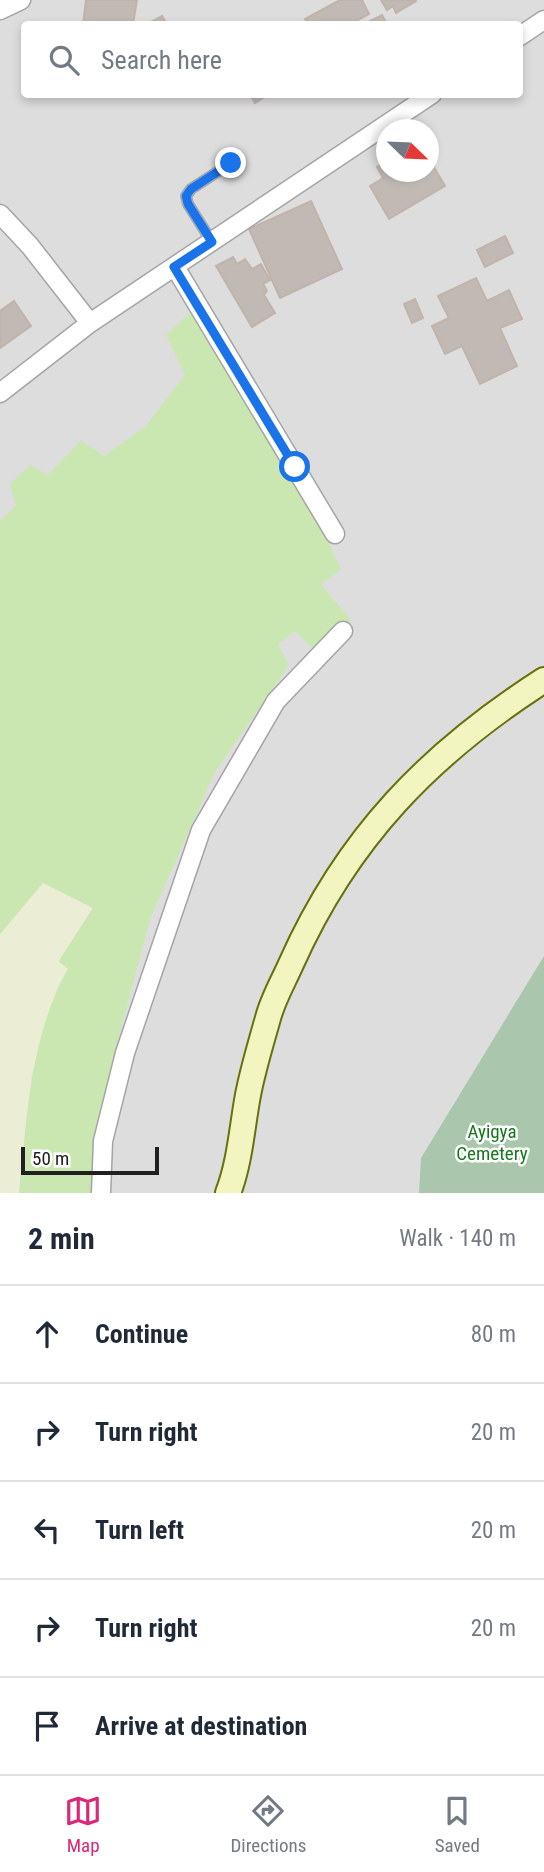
<!DOCTYPE html>
<html lang="en">
<head>
<meta charset="utf-8">
<style>
  :root { --surface:#fff; --page:#f2f2f3; --text:#1f2937; --muted:#747a83; --line:#e0e1e3; --accent:#db2777 }
  body { margin:0; font-family:"Roboto Condensed",sans-serif; background:var(--page); color:var(--text) }
  .compass { position:absolute; left:376px; top:119px; width:63px; height:63px; border-radius:50%; background:var(--surface); box-shadow:0 4px 10px #0003; rotate:113deg }
  .scale { position:absolute; left:21px; bottom:18px; width:138px; box-sizing:border-box; padding-left:7px; border:4px solid #202020; border-top:0; font-size:19px; line-height:24px; white-space:nowrap; color:#202020; -webkit-text-stroke:5px #fff; paint-order:stroke }
  .stop { position:absolute; width:21px; height:21px; margin:-16px; border:5px solid #1a73e8; border-radius:50%; background:#fff }
  .stop.end { background:#1a73e8; border-color:#fff; box-shadow:0 2px 7px #0008 }
  .list { margin:0; padding:0; list-style:none }
  h2 { display:flex; justify-content:space-between; align-items:center; height:91px; margin:0; padding:0 28px; font-size:30px }
  h2 small { font-size:23px; font-weight:400; color:var(--muted) }
  .list li { display:grid; grid-template-columns:46px 1fr auto; gap:21px; align-items:center; box-sizing:border-box; height:98px; padding:0 28px; border-top:2px solid var(--line) }
  .list b { display:block; font-size:26px; white-space:nowrap }
  .list em { font-size:23px; font-style:normal; color:var(--muted) }
  .icon { flex:none; width:38px; height:38px; fill:none; stroke:currentColor; stroke-width:2; stroke-linecap:round; stroke-linejoin:round }
  .map { position:relative; flex:none; width:544px; height:1193px; overflow:hidden }
  .search { position:absolute; background:var(--surface); box-shadow:0 4px 10px #0003; left:21px; right:21px; top:21px; height:77px; display:flex; align-items:center; gap:18px; box-sizing:border-box; padding:0 24px; border-radius:7px; color:var(--muted); font-size:26px }
  .sheet { height:581px; background:var(--surface) }
  nav { display:flex; justify-content:space-around; align-items:center; box-sizing:border-box; height:98px; border-top:2px solid var(--line); background:var(--surface); font-size:19px; color:var(--muted) }
  nav a { display:grid; justify-items:center; gap:4px }
  nav .on { color:var(--accent) }
  .map>svg:first-child { display:block }
</style>
</head>
<body>
<div class="map">
<svg width="544" height="1193" viewBox="0 0 544 1193">
  <rect width="100%" height="100%" fill="#f0ede7"/>
  <path fill="#dedddd" fill-rule="evenodd" d="M 0,0 L 544,0 L 544,1193 L 0,1193 ZM 24,24 L 520,24 L 520,94 L 24,94 ZM 386,130 L 428,130 L 428,172 L 386,172 Z"/>
  <path fill="#ebedd4" d="M 43,882 L 93,908 L 59,961 L 68,969 L 57,989 L 32,1075 L 19,1193 L 0,1193 L 0,934 Z"/>
  <path fill="#cae6b1" d="M 194,309 L 309,501 L 341,569 L 321,585 L 351,620 L 313,649 L 295,631 L 278,644 L 289,665 L 215,772 L 150,919 L 109,1074 L 92,1193 L 19,1193 C 27,1119 30,1035 68,969 L 59,961 L 93,908 L 43,883 L 0,934 L 0,521 L 16,505 L 10,484 L 30,465 L 48,475 L 81,440 L 104,456 L 145,427 L 185,375 L 166,335 Z"/>
  <path fill="#aac7ae" d="M 544,956 L 544,1193 L 419,1193 L 421,1158 Z"/>
  <path fill="#c0b9b4" stroke="#c0b4aa" stroke-width="2" d="M 86,0 L 137,0 L 133,24 L 83,24 Z
    M 340,0 L 362,0 L 369,14 L 350,24 L 308,24 L 305,19 Z
    M 381,0 L 415,0 L 416,1 L 396,13 L 393,6 L 387,10 Z
    M 382,15 L 387,24 L 367,24 L 366,23 Z
    M 162,16 L 167,24 L 147,24 Z
    M 250,94 L 269,94 L 255,103 Z
    M 428,157 L 445,186 L 389,219 L 370,186 L 383,178 L 377,167 L 386,161 L 386,172 L 428,172 Z
    M 311,201 L 342,269 L 280,298 L 249,229 Z
    M 505,236 L 513,253 L 485,267 L 477,250 Z
    M 233,257 L 237,264 L 245,259 L 252,269 L 261,264 L 270,280 L 263,284 L 267,291 L 264,295 L 275,313 L 252,327 L 216,266 Z
    M 476,278 L 487,301 L 509,290 L 522,319 L 500,328 L 517,366 L 480,384 L 462,346 L 445,354 L 432,326 L 449,318 L 438,296 Z
    M 415,299 L 423,318 L 412,323 L 404,304 Z
    M 14,301 L 31,326 L 0,348 L 0,311 Z"/>
  <g fill="none" stroke-linecap="round" stroke-linejoin="round">
    <defs>
      <path id="lane" d="M 212,242 L 188,204 L 186,196 L 191,189 L 231,163"/>
      <path id="street" d="M 0,10 L 21,0
        M 520,36 L 544,20
        M 0,214 L 30,246 L 90,323
        M 175,267 L 335,534
        M 0,393 L 90,323 L 432,94
        M 101,1193 L 103,1141 L 125,1053 L 201,830 L 276,701 L 343,631"/>
      <path id="secondary" d="M 228,1193 C 240,1162 242,1127 248,1095 C 253,1069 261,1043 268,1018 C 273,999 283,982 291,964 C 347,838 429,754 544,680"/>
    </defs>
    <use href="#lane" stroke="#a4a4a4" stroke-width="12"/>
    <use href="#street" stroke="#a4a4a4" stroke-width="21"/>
    <use href="#secondary" stroke="#65710d" stroke-width="28"/>
    <use href="#lane" stroke="#fff" stroke-width="9"/>
    <use href="#street" stroke="#fff" stroke-width="18"/>
    <use href="#secondary" stroke="#f2f5bf" stroke-width="24"/>
  </g>
  <g fill="none" stroke-linecap="round" stroke-linejoin="round">
    <path stroke="#1a73e8" stroke-width="9" d="M 231,163 L 191,189 L 186,196 L 188,204 L 212,242 L 174,267 L 295,467"/>
  </g>
  <g text-anchor="middle" dominant-baseline="central" stroke-width="5" stroke-linejoin="round" paint-order="stroke">
    <g font-size="19" fill="#14781d" stroke="#fff">
      <text x="492" y="1131">Ayigya<tspan x="492" dy="22">Cemetery</tspan></text>
    </g>
  </g>
</svg>
<svg class="compass" viewBox="-18 -18 36 36"><path d="M0-13l5 13h-10z" fill="#e53935"/><path d="M0 13l5-13h-10z" fill="#747a83"/></svg>
<div class="scale">50 m</div>
<div class="stop" style="left:295px;top:467px"></div>
<div class="stop end" style="left:231px;top:163px"></div>
<div class="search"><svg class="icon" aria-label="search" viewBox="0 0 24 24"><circle cx="10" cy="10" r="6"/><path d="M15 15l6 6"/></svg>Search here</div>
</div>
<section class="sheet">
<h2>2 min<small>Walk · 140 m</small></h2>
<ul class="list">
<li><svg class="icon" aria-label="ahead" viewBox="0 0 24 24"><path d="M12 20V5M6 11l6-6 6 6"/></svg><div><b>Continue</b></div><em>80 m</em></li>
<li><svg class="icon" aria-label="right" viewBox="0 0 24 24"><path d="M7 20v-9h11M14 6l5 5-5 5"/></svg><div><b>Turn right</b></div><em>20 m</em></li>
<li><svg class="icon" aria-label="left" viewBox="0 0 24 24"><path d="M17 20v-9H6M10 6l-5 5 5 5"/></svg><div><b>Turn left</b></div><em>20 m</em></li>
<li><svg class="icon" aria-label="right" viewBox="0 0 24 24"><path d="M7 20v-9h11M14 6l5 5-5 5"/></svg><div><b>Turn right</b></div><em>20 m</em></li>
<li><svg class="icon" aria-label="arrive" viewBox="0 0 24 24"><path d="M6 21V4h12l-3 4 3 4H6"/></svg><div><b>Arrive at destination</b></div></li>
</ul>
</section>
<nav>
<a class="on"><svg class="icon" aria-label="map" viewBox="0 0 24 24"><path d="M3 6l6-2 6 2 6-2v14l-6 2-6-2-6 2zM9 4v14M15 6v14"/></svg>Map</a>
<a><svg class="icon" aria-label="directions" viewBox="0 0 24 24"><path d="M12 3l9 9-9 9-9-9zM9 14v-3h6M13 9l2 2-2 2"/></svg>Directions</a>
<a><svg class="icon" aria-label="saved" viewBox="0 0 24 24"><path d="M7 4h10v16l-5-4-5 4z"/></svg>Saved</a>
</nav>
</body>
</html>
